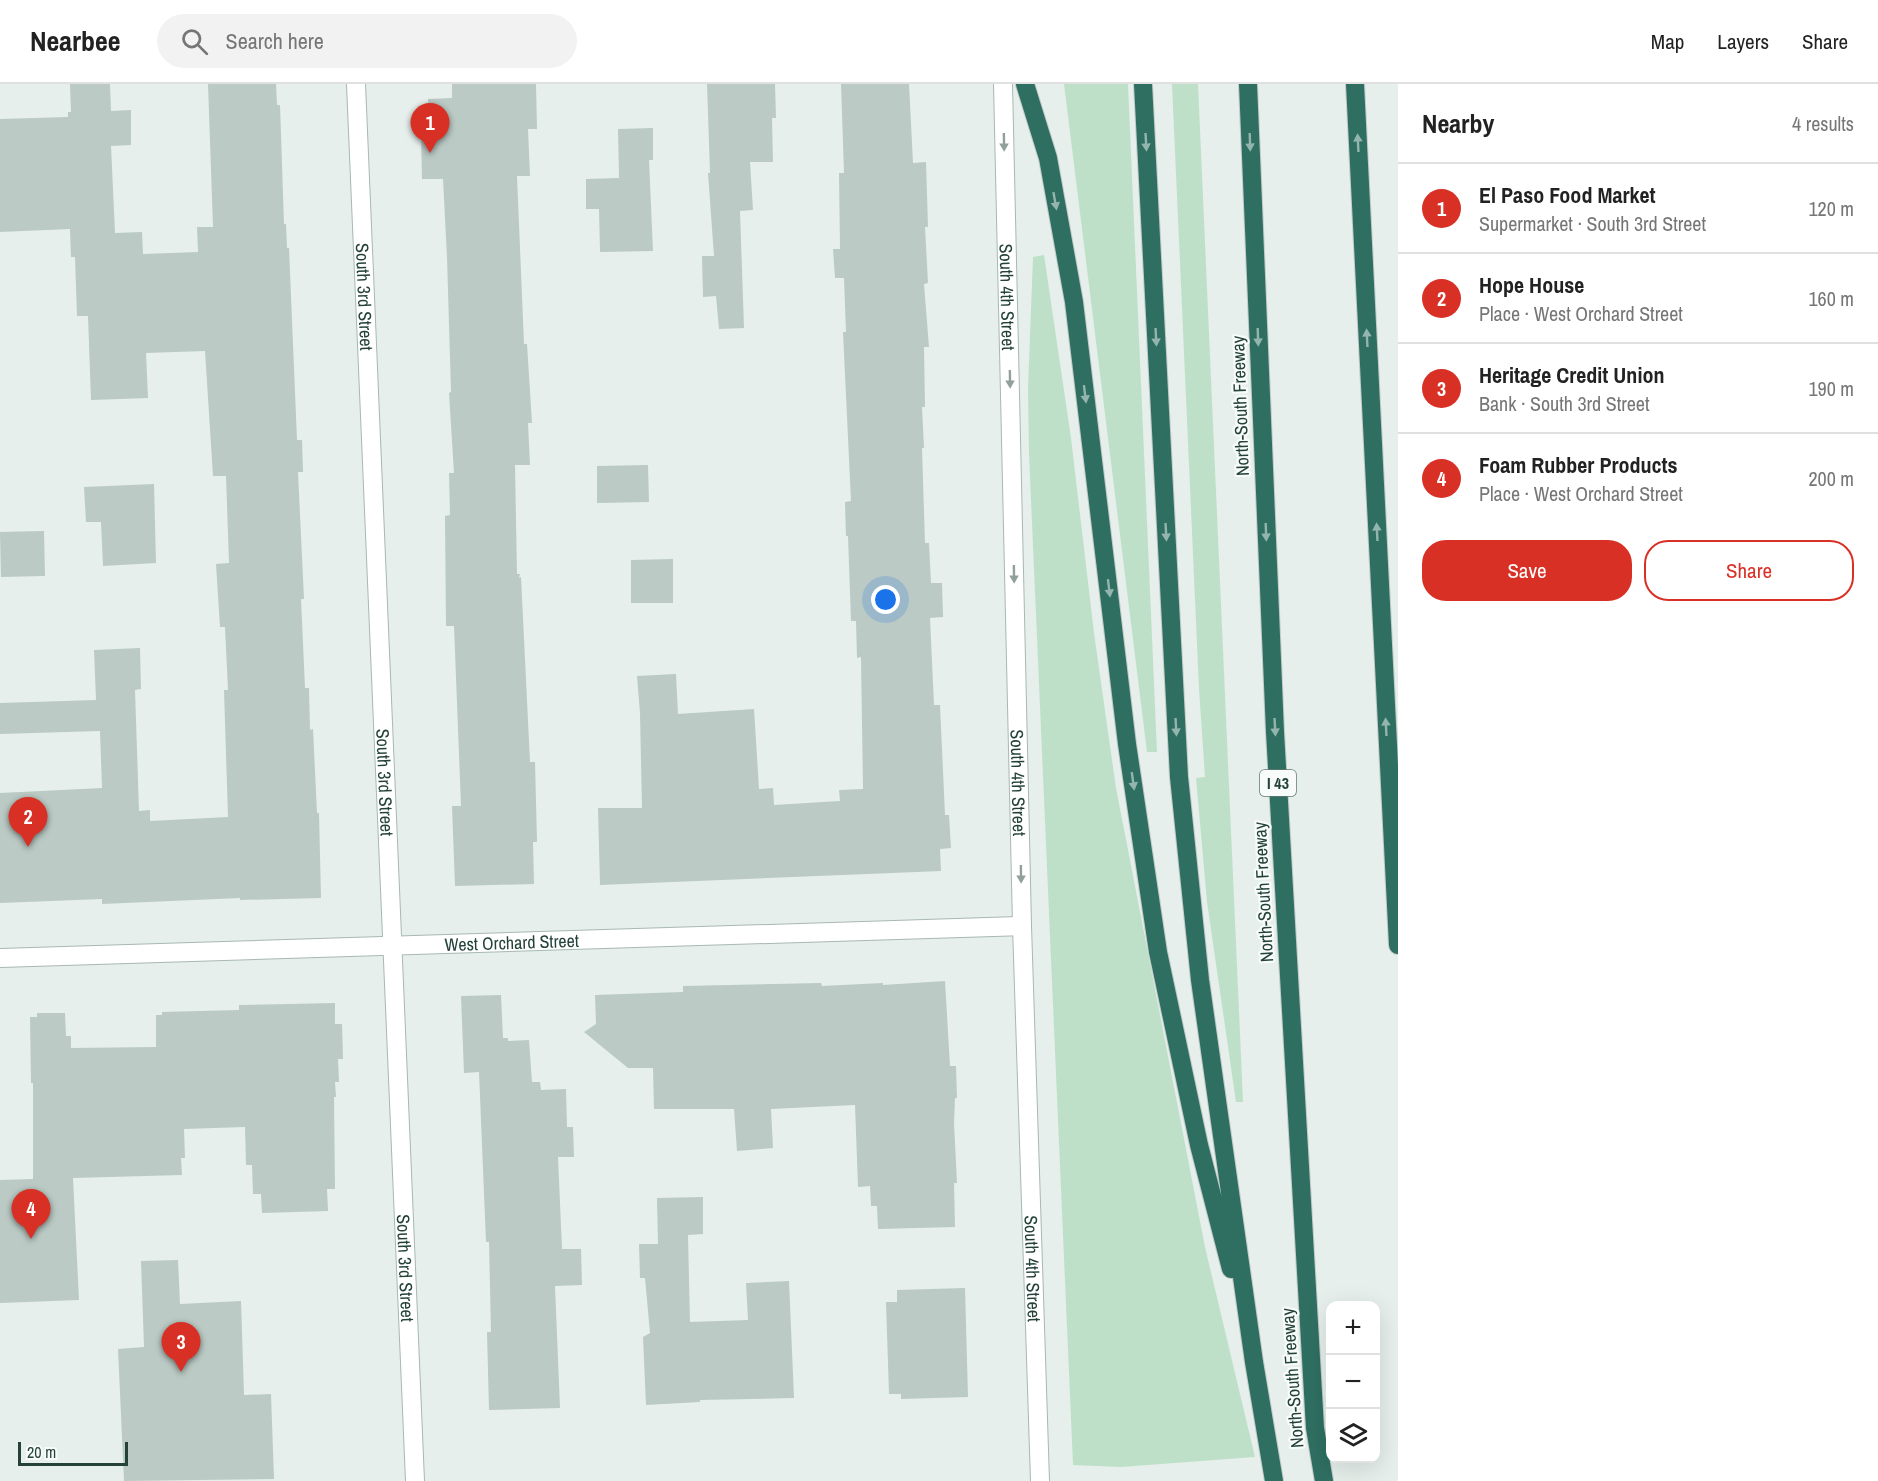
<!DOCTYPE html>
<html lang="en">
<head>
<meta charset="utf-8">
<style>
  :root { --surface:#fff; --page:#f2f2f2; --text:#222; --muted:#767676; --line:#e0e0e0; --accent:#d93025 }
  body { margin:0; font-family:"Archivo Narrow",sans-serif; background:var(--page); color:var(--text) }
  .controls { position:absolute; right:18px; bottom:18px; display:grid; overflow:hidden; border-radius:12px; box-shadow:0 6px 24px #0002 }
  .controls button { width:54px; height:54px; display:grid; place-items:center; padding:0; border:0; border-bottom:2px solid var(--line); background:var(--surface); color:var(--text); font:30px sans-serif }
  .scale { position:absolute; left:18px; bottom:15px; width:110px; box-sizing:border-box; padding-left:6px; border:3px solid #24423a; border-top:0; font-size:16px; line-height:21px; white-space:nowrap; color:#24423a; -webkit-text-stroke:4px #f7fbf9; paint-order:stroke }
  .you { position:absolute; left:886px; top:516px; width:21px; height:21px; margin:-15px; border:4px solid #fff; border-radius:50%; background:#1a73e8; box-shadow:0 0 0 9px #1a73e833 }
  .badge { display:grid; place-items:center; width:39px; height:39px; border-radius:50%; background:var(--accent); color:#fff; font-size:20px; font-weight:700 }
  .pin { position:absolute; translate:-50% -50px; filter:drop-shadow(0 2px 3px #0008) }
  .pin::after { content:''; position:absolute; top:32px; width:21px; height:18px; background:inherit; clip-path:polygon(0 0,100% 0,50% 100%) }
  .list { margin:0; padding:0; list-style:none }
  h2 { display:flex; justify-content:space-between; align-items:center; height:78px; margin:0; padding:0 24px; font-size:26px }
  h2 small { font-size:20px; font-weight:400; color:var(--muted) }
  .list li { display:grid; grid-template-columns:39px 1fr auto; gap:18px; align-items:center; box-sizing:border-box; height:90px; padding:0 24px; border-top:2px solid var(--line) }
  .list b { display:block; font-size:22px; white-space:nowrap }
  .list p { margin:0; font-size:20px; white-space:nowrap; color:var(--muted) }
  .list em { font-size:20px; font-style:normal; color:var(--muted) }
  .actions { display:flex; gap:12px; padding:18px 24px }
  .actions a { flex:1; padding:14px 0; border:2px solid var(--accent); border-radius:24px; text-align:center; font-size:21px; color:var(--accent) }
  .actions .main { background:var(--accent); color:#fff }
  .icon { flex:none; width:33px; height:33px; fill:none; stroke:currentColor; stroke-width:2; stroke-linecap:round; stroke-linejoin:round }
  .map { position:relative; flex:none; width:1398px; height:1397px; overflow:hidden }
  header { display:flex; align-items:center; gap:36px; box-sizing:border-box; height:84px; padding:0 30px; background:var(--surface); border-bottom:2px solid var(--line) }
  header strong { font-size:28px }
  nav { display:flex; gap:33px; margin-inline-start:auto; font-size:21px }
  .search { width:420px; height:54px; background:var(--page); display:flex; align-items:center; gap:15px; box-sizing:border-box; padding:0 21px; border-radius:33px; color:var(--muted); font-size:22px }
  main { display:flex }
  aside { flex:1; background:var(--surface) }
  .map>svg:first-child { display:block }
</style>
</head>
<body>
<header>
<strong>Nearbee</strong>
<div class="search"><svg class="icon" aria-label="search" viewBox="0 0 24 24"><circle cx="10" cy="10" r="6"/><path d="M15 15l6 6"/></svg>Search here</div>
<nav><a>Map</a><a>Layers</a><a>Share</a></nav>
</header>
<main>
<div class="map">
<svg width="1398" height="1397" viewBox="0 0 1398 1397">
  <rect width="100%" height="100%" fill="#e6efeb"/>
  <path fill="#bfe0c8" d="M 1064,0 L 1128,0 L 1157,668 L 1147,668 Z
    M 1172,0 L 1198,0 L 1243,1018 L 1236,1018 L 1207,818 L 1196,694 L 1205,693 L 1199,605 Z
    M 1044,171 L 1071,354 L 1094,549 L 1116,704 L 1205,1163 L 1255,1373 L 1121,1383 L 1073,1381 L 1029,370 L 1028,304 L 1033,173 Z"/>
  <path fill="#bbcac4" d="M 70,0 L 110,0 L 111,27 L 131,26 L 131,61 L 111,62 L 115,149 L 142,148 L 143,170 L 198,168 L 197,143 L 213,143 L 208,0 L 276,0 L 277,21 L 280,21 L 284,140 L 286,140 L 287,164 L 289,164 L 297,356 L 302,356 L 303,388 L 298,388 L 304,515 L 301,515 L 305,604 L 309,604 L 310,646 L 313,645 L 317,729 L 319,729 L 321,814 L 240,816 L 240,814 L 102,820 L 102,815 L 0,819 L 0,709 L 102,704 L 100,647 L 0,650 L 0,619 L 96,616 L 94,566 L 140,564 L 141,605 L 135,606 L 139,727 L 150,726 L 150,737 L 228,733 L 224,606 L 228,606 L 225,543 L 220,543 L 216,480 L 229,479 L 226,392 L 213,392 L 205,267 L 146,269 L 148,314 L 91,316 L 88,232 L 77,232 L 75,173 L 71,173 L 70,145 L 0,148 L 0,35 L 68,33 L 68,28 L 71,28 Z
    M 452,0 L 536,0 L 537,45 L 528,45 L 530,92 L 517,92 L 524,260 L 527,260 L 532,339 L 528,339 L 530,381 L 515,381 L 517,490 L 520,490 L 519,494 L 521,493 L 530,678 L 535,678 L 537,758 L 533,758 L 534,800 L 455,802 L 452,722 L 461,722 L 454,542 L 446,542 L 445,432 L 450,431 L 449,389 L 454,389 L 449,309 L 451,308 L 447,173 L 443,95 L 422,95 L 421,51 L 429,51 L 428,15 L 452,14 Z
    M 707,0 L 775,0 L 776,34 L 772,34 L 773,78 L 750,78 L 753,126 L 740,127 L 744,244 L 719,245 L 716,212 L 703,213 L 702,172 L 714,172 L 708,89 L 710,89 Z
    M 841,0 L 909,0 L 913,79 L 926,78 L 928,143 L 925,143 L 928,199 L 924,200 L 929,263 L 924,263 L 925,323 L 922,323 L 924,364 L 922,364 L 925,459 L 929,459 L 931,499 L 942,499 L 943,533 L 930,534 L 934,621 L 940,621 L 945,731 L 949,731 L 951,764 L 940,765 L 941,787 L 600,801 L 598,724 L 642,724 L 640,629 L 637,592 L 676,590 L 678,630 L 754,625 L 759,705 L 773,704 L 774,721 L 840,717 L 839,706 L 863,705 L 861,573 L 857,574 L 856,537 L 851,537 L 848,452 L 846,452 L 845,418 L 851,417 L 843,248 L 846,248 L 844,194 L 835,194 L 833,165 L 840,165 L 839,89 L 844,89 Z
    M 653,44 L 653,76 L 649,76 L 653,167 L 600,168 L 599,125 L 586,125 L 586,95 L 619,94 L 618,45 Z
    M 648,381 L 649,418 L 597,419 L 597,382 Z
    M 154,400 L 156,479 L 103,482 L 101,438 L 86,438 L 84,403 Z
    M 44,447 L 45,492 L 1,493 L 0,448 Z
    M 673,475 L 673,519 L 631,519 L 631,476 Z
    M 945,897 L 950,982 L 956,982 L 957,1014 L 955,1014 L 954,1039 L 957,1099 L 954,1099 L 955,1143 L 878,1145 L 877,1122 L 871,1122 L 870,1102 L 858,1103 L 855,1021 L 771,1025 L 773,1064 L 737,1067 L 734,1025 L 654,1025 L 653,984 L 628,984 L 584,948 L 596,940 L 595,911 L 683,908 L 683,902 L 821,899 L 822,902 L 883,899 L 883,901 Z
    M 501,911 L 503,954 L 508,954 L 508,957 L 529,956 L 532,998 L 540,998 L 541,1006 L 566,1005 L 567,1043 L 573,1043 L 574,1073 L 558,1073 L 562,1165 L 581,1165 L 582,1201 L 555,1202 L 560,1324 L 489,1326 L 487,1248 L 491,1248 L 489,1158 L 486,1158 L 479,988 L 464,989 L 461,912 Z
    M 335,919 L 335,940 L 342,940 L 343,975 L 338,975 L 339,998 L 335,998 L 336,1013 L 334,1013 L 335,1105 L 327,1105 L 328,1127 L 262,1129 L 261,1110 L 253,1110 L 252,1081 L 246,1081 L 245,1043 L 184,1045 L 185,1074 L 181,1074 L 182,1091 L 73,1094 L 79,1216 L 0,1219 L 0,1096 L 33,1095 L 33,999 L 31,999 L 30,933 L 37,933 L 37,929 L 65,929 L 66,952 L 71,952 L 71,964 L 156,963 L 156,931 L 162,931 L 162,928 L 239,926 L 239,921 Z
    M 703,1113 L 703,1150 L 688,1151 L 690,1238 L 748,1236 L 746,1199 L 789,1197 L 794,1314 L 700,1316 L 700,1318 L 646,1321 L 643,1253 L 650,1249 L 645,1194 L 640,1194 L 639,1160 L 658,1160 L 657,1114 Z
    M 178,1176 L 180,1220 L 241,1217 L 244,1311 L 271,1310 L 274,1395 L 124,1397 L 118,1265 L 144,1263 L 141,1177 Z
    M 965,1204 L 968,1313 L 901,1315 L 901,1310 L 889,1310 L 886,1218 L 897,1218 L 897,1206 Z"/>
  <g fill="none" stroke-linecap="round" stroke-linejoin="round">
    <defs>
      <g id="minor">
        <path id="s1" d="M 356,0 L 415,1397"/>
        <path id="s2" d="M 1003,0 L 1022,842 L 1040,1397"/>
        <path id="s3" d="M 0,874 L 1022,842"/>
      </g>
      <path id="highway" d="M 1025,0 L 1048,74 L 1074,218 L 1127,660 L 1158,868 L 1199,1061 L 1231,1185
        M 1143,0 L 1179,693 L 1200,896 L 1254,1278 L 1274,1397
        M 1248,0 L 1275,648 L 1315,1344 L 1324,1397
        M 1355,0 L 1398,861"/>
    </defs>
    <use href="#minor" stroke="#a8b8b2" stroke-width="20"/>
    <use href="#highway" stroke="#c2cac8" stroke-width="20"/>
    <use href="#minor" stroke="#fff" stroke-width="18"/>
    <use href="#highway" stroke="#2f6f62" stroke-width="18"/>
  </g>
  <defs><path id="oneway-solid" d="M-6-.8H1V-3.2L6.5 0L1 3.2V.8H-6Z" transform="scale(1.5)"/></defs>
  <g fill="#92a09c">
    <use href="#oneway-solid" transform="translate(1004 58) rotate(89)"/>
    <use href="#oneway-solid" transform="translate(1010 295) rotate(89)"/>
    <use href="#oneway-solid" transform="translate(1014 490) rotate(89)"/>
    <use href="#oneway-solid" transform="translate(1021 790) rotate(89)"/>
  </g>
  <g fill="#93b5ae">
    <use href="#oneway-solid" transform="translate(1146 58) rotate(87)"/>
    <use href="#oneway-solid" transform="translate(1250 58) rotate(88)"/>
    <use href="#oneway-solid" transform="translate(1358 59) rotate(-93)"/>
    <use href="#oneway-solid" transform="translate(1055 117) rotate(80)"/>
    <use href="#oneway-solid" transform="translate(1156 253) rotate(87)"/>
    <use href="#oneway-solid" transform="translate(1258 253) rotate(88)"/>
    <use href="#oneway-solid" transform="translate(1367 254) rotate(-93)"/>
    <use href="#oneway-solid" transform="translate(1085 310) rotate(83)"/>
    <use href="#oneway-solid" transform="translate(1166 448) rotate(87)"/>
    <use href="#oneway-solid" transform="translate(1266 448) rotate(88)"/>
    <use href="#oneway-solid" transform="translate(1377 448) rotate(-93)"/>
    <use href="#oneway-solid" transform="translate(1109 504) rotate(83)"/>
    <use href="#oneway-solid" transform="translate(1176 643) rotate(87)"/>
    <use href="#oneway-solid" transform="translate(1275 643) rotate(87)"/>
    <use href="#oneway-solid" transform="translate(1386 643) rotate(-93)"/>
    <use href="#oneway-solid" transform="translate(1133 697) rotate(82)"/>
  </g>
  <g text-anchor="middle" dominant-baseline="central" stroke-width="4.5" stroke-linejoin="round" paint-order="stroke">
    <rect fill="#f7fbf9" stroke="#637a73" stroke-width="1.5" x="1260" y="686" width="36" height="26" rx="4.5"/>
    <g font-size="16" font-weight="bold" fill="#24423a">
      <text x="1278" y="699">I 43</text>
    </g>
    <g font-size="18" fill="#24423a" stroke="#f7fbf9">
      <text stroke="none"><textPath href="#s1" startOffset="213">South 3rd Street</textPath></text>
      <text stroke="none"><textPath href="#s2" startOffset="213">South 4th Street</textPath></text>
      <text transform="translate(1240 322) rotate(-92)">North-South Freeway</text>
      <text stroke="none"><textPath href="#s1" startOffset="699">South 3rd Street</textPath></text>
      <text stroke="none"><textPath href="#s2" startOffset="699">South 4th Street</textPath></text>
      <text transform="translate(1263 808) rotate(-93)">North-South Freeway</text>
      <text stroke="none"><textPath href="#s3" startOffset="512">West Orchard Street</textPath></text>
      <text stroke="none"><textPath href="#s1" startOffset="1185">South 3rd Street</textPath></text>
      <text stroke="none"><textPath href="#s2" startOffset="1185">South 4th Street</textPath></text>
      <text transform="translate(1292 1294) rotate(-94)">North-South Freeway</text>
    </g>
  </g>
</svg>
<div class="controls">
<button>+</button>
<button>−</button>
<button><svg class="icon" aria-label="layers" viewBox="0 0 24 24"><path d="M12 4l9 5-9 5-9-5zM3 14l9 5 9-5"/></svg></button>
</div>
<div class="scale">20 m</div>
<div class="you"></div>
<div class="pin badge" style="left:430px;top:69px">1</div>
<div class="pin badge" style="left:28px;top:763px">2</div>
<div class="pin badge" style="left:181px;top:1288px">3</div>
<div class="pin badge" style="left:31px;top:1155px">4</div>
</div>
<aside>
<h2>Nearby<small>4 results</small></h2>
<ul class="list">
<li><span class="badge">1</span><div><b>El Paso Food Market</b><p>Supermarket · South 3rd Street</p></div><em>120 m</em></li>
<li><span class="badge">2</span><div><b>Hope House</b><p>Place · West Orchard Street</p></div><em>160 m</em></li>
<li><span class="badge">3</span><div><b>Heritage Credit Union</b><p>Bank · South 3rd Street</p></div><em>190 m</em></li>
<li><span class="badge">4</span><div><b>Foam Rubber Products</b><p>Place · West Orchard Street</p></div><em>200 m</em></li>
</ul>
<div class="actions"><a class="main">Save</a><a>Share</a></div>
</aside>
</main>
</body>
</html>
